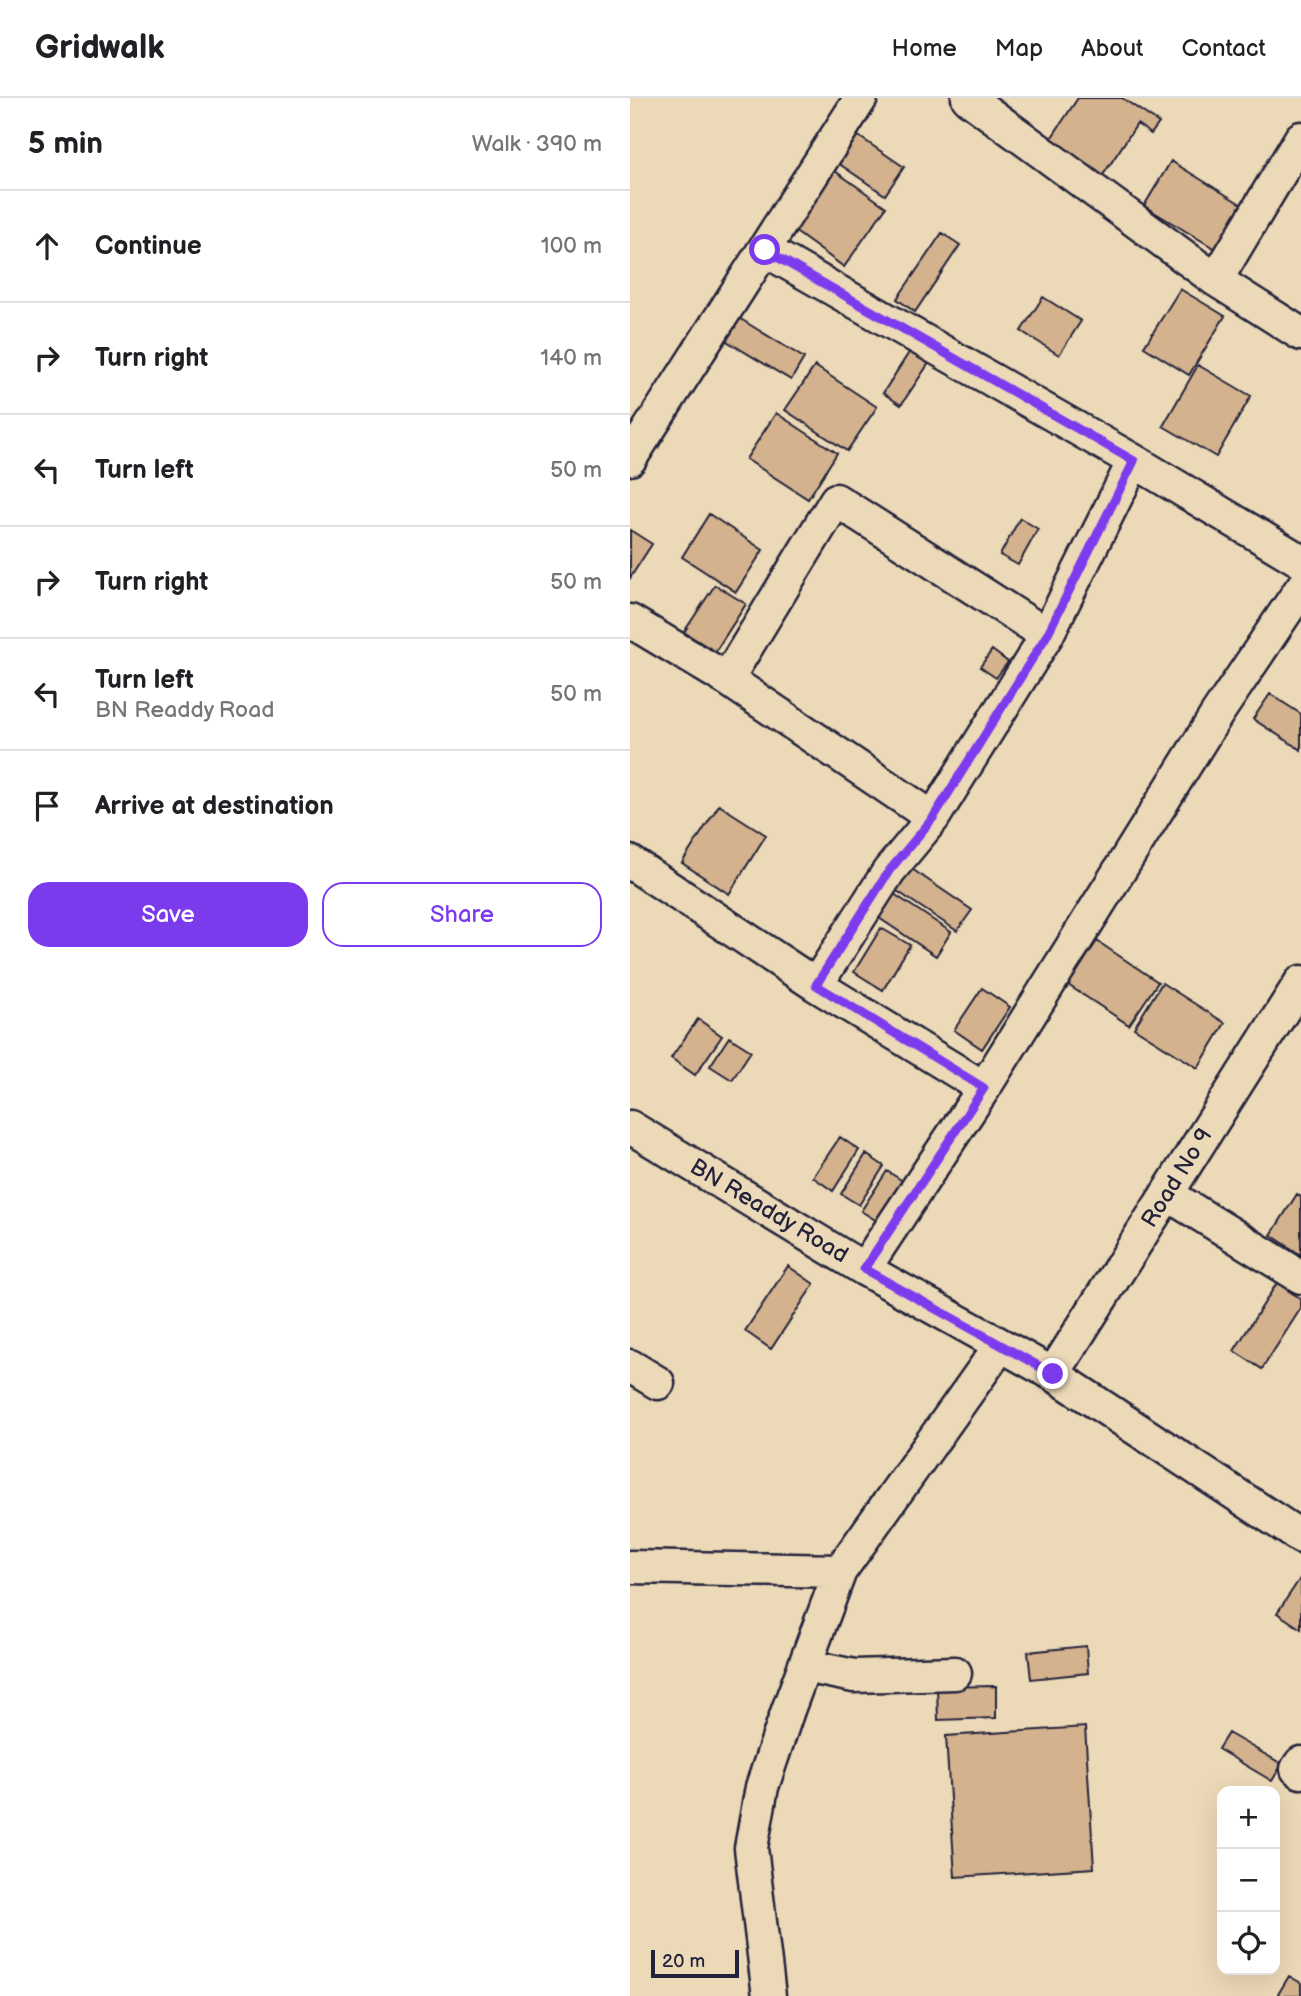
<!DOCTYPE html>
<html lang="en">
<head>
<meta charset="utf-8">
<style>
  :root { --surface:#fff; --page:#f6f6f6; --text:#202124; --muted:#757577; --line:#e0e0e0; --accent:#7c3aed }
  body { margin:0; font-family:"Balsamiq Sans",sans-serif; background:var(--page); color:var(--text) }
  .controls { position:absolute; right:21px; bottom:21px; display:grid; overflow:hidden; border-radius:14px; box-shadow:0 7px 28px #0002 }
  .controls button { width:63px; height:63px; display:grid; place-items:center; padding:0; border:0; border-bottom:2px solid var(--line); background:var(--surface); color:var(--text); font:35px sans-serif }
  .scale { position:absolute; left:21px; bottom:18px; width:88px; box-sizing:border-box; padding-left:7px; border:4px solid #22223b; border-top:0; font-size:19px; line-height:24px; white-space:nowrap; color:#22223b; -webkit-text-stroke:5px #ecd9b7; paint-order:stroke }
  .stop { position:absolute; width:21px; height:21px; margin:-16px; border:5px solid #7c3aed; border-radius:50%; background:#fff }
  .stop.end { background:#7c3aed; border-color:#fff; box-shadow:0 2px 7px #0008 }
  .list { margin:0; padding:0; list-style:none }
  h2 { display:flex; justify-content:space-between; align-items:center; height:91px; margin:0; padding:0 28px; font-size:30px }
  h2 small { font-size:23px; font-weight:400; color:var(--muted) }
  .list li { display:grid; grid-template-columns:46px 1fr auto; gap:21px; align-items:center; box-sizing:border-box; height:112px; padding:0 28px; border-top:2px solid var(--line) }
  .list b { display:block; font-size:26px; white-space:nowrap }
  .list p { margin:0; font-size:23px; white-space:nowrap; color:var(--muted) }
  .list em { font-size:23px; font-style:normal; color:var(--muted) }
  .actions { display:flex; gap:14px; padding:21px 28px }
  .actions a { flex:1; padding:16px 0; border:2px solid var(--accent); border-radius:21px; text-align:center; font-size:24px; color:var(--accent) }
  .actions .main { background:var(--accent); color:#fff }
  .icon { flex:none; width:38px; height:38px; fill:none; stroke:currentColor; stroke-width:2; stroke-linecap:round; stroke-linejoin:round }
  .map { position:relative; flex:none; width:671px; height:1898px; overflow:hidden }
  header { display:flex; align-items:center; gap:42px; box-sizing:border-box; height:98px; padding:0 35px; background:var(--surface); border-bottom:2px solid var(--line) }
  header strong { font-size:33px }
  nav { display:flex; gap:38px; margin-inline-start:auto; font-size:24px }
  main { display:flex }
  aside { flex:1; background:var(--surface) }
  .map>svg:first-child { display:block }
</style>
</head>
<body>
<header>
<strong>Gridwalk</strong>
<nav><a>Home</a><a>Map</a><a>About</a><a>Contact</a></nav>
</header>
<main>
<aside>
<h2>5 min<small>Walk · 390 m</small></h2>
<ul class="list">
<li><svg class="icon" aria-label="ahead" viewBox="0 0 24 24"><path d="M12 20V5M6 11l6-6 6 6"/></svg><div><b>Continue</b></div><em>100 m</em></li>
<li><svg class="icon" aria-label="right" viewBox="0 0 24 24"><path d="M7 20v-9h11M14 6l5 5-5 5"/></svg><div><b>Turn right</b></div><em>140 m</em></li>
<li><svg class="icon" aria-label="left" viewBox="0 0 24 24"><path d="M17 20v-9H6M10 6l-5 5 5 5"/></svg><div><b>Turn left</b></div><em>50 m</em></li>
<li><svg class="icon" aria-label="right" viewBox="0 0 24 24"><path d="M7 20v-9h11M14 6l5 5-5 5"/></svg><div><b>Turn right</b></div><em>50 m</em></li>
<li><svg class="icon" aria-label="left" viewBox="0 0 24 24"><path d="M17 20v-9H6M10 6l-5 5 5 5"/></svg><div><b>Turn left</b><p>BN Readdy Road</p></div><em>50 m</em></li>
<li><svg class="icon" aria-label="arrive" viewBox="0 0 24 24"><path d="M6 21V4h12l-3 4 3 4H6"/></svg><div><b>Arrive at destination</b></div></li>
</ul>
<div class="actions"><a class="main">Save</a><a>Share</a></div>
</aside>
<div class="map">
<svg width="671" height="1898" viewBox="0 0 671 1898">
  <rect width="100%" height="100%" fill="#ecd9b7"/>
  <filter id="ink" filterUnits="userSpaceOnUse"><feTurbulence type="fractalNoise" baseFrequency=".0143" numOctaves="2"/><feDisplacementMap in="SourceGraphic" scale="14" xChannelSelector="R" yChannelSelector="G"/><feConvolveMatrix kernelMatrix="1 2 1 2 8 2 1 2 1" color-interpolation-filters="sRGB"/></filter>
  <g filter="url(#ink)">
    <path fill="#d4b28d" stroke="#22223b" stroke-width="2" d="M 448,0 L 492,0 L 529,25 L 521,36 L 507,26 L 471,80 L 418,45 Z
      M 221,33 L 274,69 L 255,97 L 202,61 Z
      M 541,63 L 614,108 L 587,152 L 514,108 Z
      M 205,73 L 256,109 L 214,169 L 163,132 Z
      M 312,135 L 330,147 L 285,214 L 267,201 Z
      M 550,191 L 595,218 L 559,277 L 514,249 Z
      M 413,199 L 451,223 L 429,257 L 391,233 Z
      M 109,220 L 174,260 L 161,282 L 95,242 Z
      M 280,253 L 299,265 L 271,307 L 253,295 Z
      M 568,267 L 621,298 L 586,359 L 533,328 Z
      M 185,268 L 247,309 L 217,353 L 155,312 Z
      M 146,315 L 207,355 L 178,401 L 116,361 Z
      M 79,416 L 133,452 L 106,494 L 52,459 Z
      M 390,420 L 408,431 L 388,467 L 370,457 Z
      M 0,432 L 22,446 L 0,480 Z
      M 85,487 L 116,506 L 85,554 L 54,534 Z
      M 362,552 L 378,564 L 366,580 L 350,569 Z
      M 640,596 L 671,616 L 671,652 L 623,621 Z
      M 89,707 L 136,737 L 99,796 L 52,765 Z
      M 276,767 L 342,812 L 327,833 L 261,789 Z
      M 258,792 L 321,834 L 306,858 L 243,816 Z
      M 251,830 L 280,847 L 253,892 L 224,874 Z
      M 467,843 L 528,884 L 499,927 L 438,887 Z
      M 532,885 L 595,925 L 568,970 L 504,930 Z
      M 352,890 L 380,909 L 352,951 L 324,932 Z
      M 68,921 L 92,938 L 65,977 L 41,960 Z
      M 99,939 L 121,953 L 102,982 L 80,968 Z
      M 210,1039 L 229,1052 L 203,1093 L 183,1079 Z
      M 236,1056 L 254,1068 L 229,1107 L 211,1096 Z
      M 257,1073 L 276,1085 L 250,1125 L 231,1113 Z
      M 667,1096 L 671,1099 L 671,1157 L 641,1137 Z
      M 158,1168 L 184,1186 L 141,1251 L 115,1233 Z
      M 647,1185 L 671,1201 L 671,1210 L 632,1271 L 604,1253 Z
      M 671,1479 L 671,1531 L 647,1515 Z
      M 456,1548 L 458,1575 L 401,1581 L 398,1554 Z
      M 366,1588 L 366,1620 L 308,1622 L 307,1589 Z
      M 455,1629 L 464,1770 L 325,1779 L 316,1638 Z
      M 598,1635 L 652,1666 L 642,1683 L 588,1651 Z
      M 659,1878 L 671,1885 L 671,1898 L 647,1898 Z"/>
    <g fill="none" stroke-linecap="round" stroke-linejoin="round">
      <defs>
        <path id="minor" d="M 338,0 L 586,182 L 671,236
          M 135,152 L 504,363 L 671,463
          M 586,182 L 671,40
          M 0,361 L 231,0
          M 0,523 L 97,581 L 303,720
          M 97,581 L 206,402 L 417,537
          M 0,764 L 186,887 L 354,990
          M 186,887 L 259,773 L 303,720 L 417,537 L 504,363
          M 0,1029 L 234,1171 L 423,1276 L 671,1439
          M 537,1096 L 671,1179
          M 234,1171 L 354,990 L 587,616 L 671,491
          M 0,1268 L 28,1285
          M 423,1276 L 671,884
          M 0,1469 L 210,1473
          M 175,1568 L 224,1578 L 325,1575
          M 671,1665 L 667,1671 L 671,1674
          M 139,1898 L 121,1750 L 132,1689 L 158,1612 L 210,1473 L 371,1247"/>
      </defs>
      <use href="#minor" stroke="#22223b" stroke-width="37"/>
      <use href="#minor" stroke="#ecd9b7" stroke-width="32"/>
    </g>
  </g>
  <g fill="none" stroke-linecap="round" stroke-linejoin="round" filter="url(#ink)">
    <path stroke="#7c3aed" stroke-width="9" d="M 135,152 L 504,363 L 417,537 L 303,720 L 259,773 L 186,887 L 354,990 L 234,1171 L 423,1276"/>
  </g>
  <g text-anchor="middle" dominant-baseline="central" stroke-width="5" stroke-linejoin="round" paint-order="stroke">
    <g font-size="23" fill="#22223b" stroke="#ecd9b7">
      <text transform="translate(547 1080) rotate(-58)">Road No 9</text>
      <text transform="translate(139 1113) rotate(31)">BN Readdy Road</text>
    </g>
  </g>
</svg>
<div class="controls">
<button>+</button>
<button>−</button>
<button><svg class="icon" aria-label="locate" viewBox="0 0 24 24"><circle cx="12" cy="12" r="6"/><path d="M12 2v4M12 18v4M2 12h4M18 12h4"/></svg></button>
</div>
<div class="scale">20 m</div>
<div class="stop" style="left:135px;top:152px"></div>
<div class="stop end" style="left:423px;top:1276px"></div>
</div>
</main>
</body>
</html>
